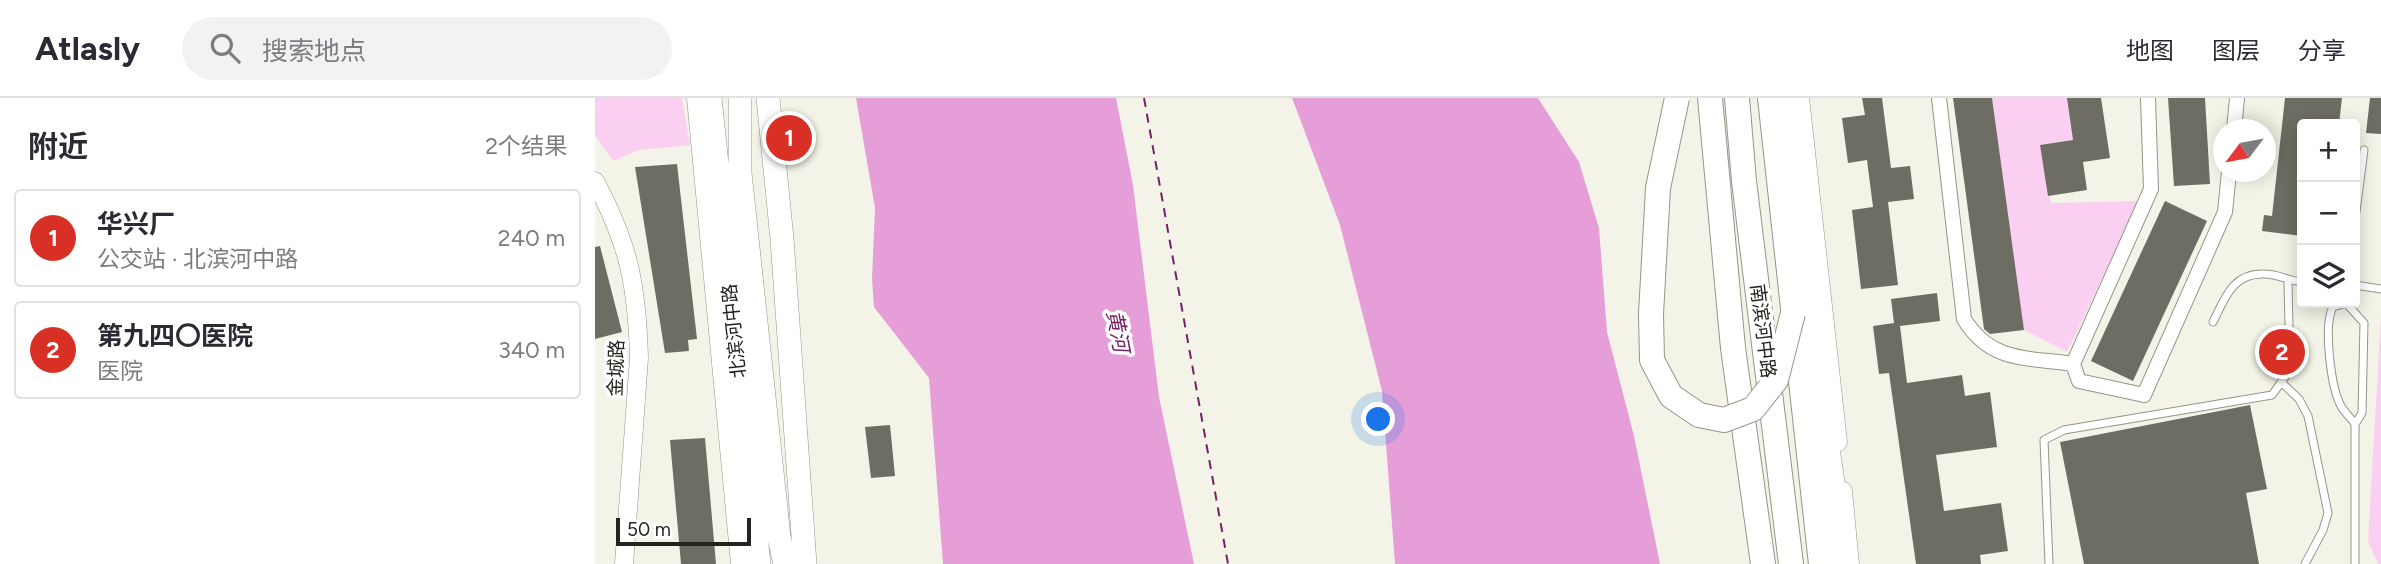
<!DOCTYPE html>
<html lang="zh">
<head>
<meta charset="utf-8">
<style>
  :root { --surface:#fff; --page:#f2f2f3; --text:#2b2b33; --muted:#7c7c81; --line:#e1e1e2; --accent:#d93025 }
  body { margin:0; font-family:Figtree,"Noto Sans SC",sans-serif; background:var(--page); color:var(--text) }
  .controls { position:absolute; right:21px; top:21px; display:grid; overflow:hidden; border-radius:7px; box-shadow:0 4px 18px #0003 }
  .controls button { width:63px; height:63px; display:grid; place-items:center; padding:0; border:0; border-bottom:2px solid var(--line); background:var(--surface); color:var(--text); font:35px sans-serif }
  .compass { position:absolute; left:1618px; top:21px; width:63px; height:63px; border-radius:50%; background:var(--surface); box-shadow:0 4px 18px #0003; rotate:238deg }
  .scale { position:absolute; left:21px; bottom:18px; width:135px; box-sizing:border-box; padding-left:7px; border:4px solid #24241f; border-top:0; font-size:19px; line-height:24px; white-space:nowrap; color:#24241f; -webkit-text-stroke:5px #fff; paint-order:stroke }
  .you { position:absolute; left:784px; top:322px; width:24px; height:24px; margin:-18px; border:5px solid #fff; border-radius:50%; background:#1a73e8; box-shadow:0 0 0 10px #1a73e833 }
  .badge { display:grid; place-items:center; width:46px; height:46px; border-radius:50%; background:var(--accent); color:#fff; font-size:23px; font-weight:700 }
  .pin { position:absolute; translate:-50% -50%; border:4px solid #fff; box-shadow:0 2px 7px #0006 }
  .list { margin:0; padding:0; list-style:none }
  h2 { display:flex; justify-content:space-between; align-items:center; height:91px; margin:0; padding:0 28px; font-size:30px }
  h2 small { font-size:23px; font-weight:400; color:var(--muted) }
  .list li { display:grid; grid-template-columns:46px 1fr auto; gap:21px; align-items:center; box-sizing:border-box; height:98px; margin:0 14px 14px; padding:0 14px; border:2px solid var(--line); border-radius:7px }
  .list b { display:block; font-size:26px; white-space:nowrap }
  .list p { margin:0; font-size:23px; white-space:nowrap; color:var(--muted) }
  .list em { font-size:23px; font-style:normal; color:var(--muted) }
  .icon { flex:none; width:38px; height:38px; fill:none; stroke:currentColor; stroke-width:2; stroke-linecap:round; stroke-linejoin:round }
  .map { position:relative; flex:none; width:1786px; height:466px; overflow:hidden }
  header { display:flex; align-items:center; gap:42px; box-sizing:border-box; height:98px; padding:0 35px; background:var(--surface); border-bottom:2px solid var(--line) }
  header strong { font-size:33px }
  nav { display:flex; gap:38px; margin-inline-start:auto; font-size:24px }
  .search { width:490px; height:63px; background:var(--page); display:flex; align-items:center; gap:18px; box-sizing:border-box; padding:0 24px; border-radius:38px; color:var(--muted); font-size:26px }
  main { display:flex }
  aside { flex:1; background:var(--surface) }
  .map>svg:first-child { display:block }
</style>
</head>
<body>
<header>
<strong>Atlasly</strong>
<div class="search"><svg class="icon" aria-label="search" viewBox="0 0 24 24"><circle cx="10" cy="10" r="6"/><path d="M15 15l6 6"/></svg>搜索地点</div>
<nav><a>地图</a><a>图层</a><a>分享</a></nav>
</header>
<main>
<aside>
<h2>附近<small>2个结果</small></h2>
<ul class="list">
<li><span class="badge">1</span><div><b>华兴厂</b><p>公交站 · 北滨河中路</p></div><em>240 m</em></li>
<li><span class="badge">2</span><div><b>第九四〇医院</b><p>医院</p></div><em>340 m</em></li>
</ul>
</aside>
<div class="map">
<svg width="1786" height="466" viewBox="0 0 1786 466">
  <rect width="100%" height="100%" fill="#f3f4e7"/>
  <path fill="#fbcff2" d="M 0,0 L 87,0 L 95,47 L 44,52 L 18,63 L 0,37 Z
    M 1397,0 L 1472,0 L 1478,42 L 1445,47 L 1456,105 L 1544,103 L 1472,254 L 1429,232 Z
    M 1786,217 L 1786,466 L 1783,466 L 1773,443 Z"/>
  <path fill="#e69ed9" d="M 261,0 L 521,0 L 538,87 L 564,299 L 599,466 L 348,466 L 334,280 L 279,209 L 277,181 L 280,110 Z
    M 697,0 L 943,0 L 984,64 L 1004,130 L 1012,234 L 1039,338 L 1065,466 L 800,466 L 787,293 L 745,127 Z"/>
  <g fill="none" stroke-linecap="round" stroke-linejoin="round">
    <path stroke="#74216a" stroke-width="2" stroke-dasharray="9 7" stroke-linecap="butt" d="M 549,0 L 633,466"/>
  </g>
  <path fill="#6d6d63" d="M 1267,0 L 1287,0 L 1296,70 L 1315,68 L 1319,101 L 1293,104 L 1303,187 L 1266,191 L 1257,112 L 1278,109 L 1272,62 L 1253,65 L 1247,20 L 1270,17 Z
    M 1358,0 L 1397,0 L 1429,232 L 1395,236 L 1389,231 Z
    M 1472,0 L 1506,0 L 1515,60 L 1488,64 L 1492,92 L 1453,98 L 1445,47 L 1478,42 Z
    M 1573,0 L 1610,0 L 1615,86 L 1579,88 Z
    M 1690,0 L 1747,0 L 1744,26 L 1707,26 L 1707,138 L 1667,133 L 1669,117 L 1677,118 Z
    M 1775,0 L 1786,0 L 1786,36 L 1771,35 Z
    M 82,66 L 102,241 L 93,242 L 94,253 L 70,255 L 40,69 Z
    M 1570,103 L 1612,123 L 1538,283 L 1496,263 Z
    M 5,148 L 27,234 L 0,241 L 0,149 Z
    M 1342,195 L 1345,223 L 1305,228 L 1312,285 L 1367,277 L 1370,298 L 1395,294 L 1402,349 L 1341,357 L 1349,413 L 1406,405 L 1413,453 L 1385,457 L 1386,466 L 1321,466 L 1294,275 L 1284,276 L 1278,228 L 1299,225 L 1296,201 Z
    M 1655,307 L 1672,391 L 1651,395 L 1664,466 L 1489,466 L 1465,344 Z
    M 295,327 L 300,378 L 276,380 L 270,329 Z
    M 110,340 L 121,466 L 86,466 L 75,342 Z"/>
  <g fill="none" stroke-linecap="round" stroke-linejoin="round">
    <defs>
      <path id="service" d="M 1760,121 L 1769,52
        M 1760,187 L 1786,191
        M 1618,224 C 1630,200 1638,174 1670,176 C 1683,176 1694,183 1707,184
        M 1686,284 L 1704,301 L 1713,318 L 1733,415 L 1728,432 L 1710,466
        M 1454,466 L 1449,342 L 1469,332 L 1677,297 L 1695,272 L 1693,183
        M 1760,466 L 1760,326 L 1767,315 L 1769,225 L 1751,205 L 1738,209 C 1728,227 1736,290 1746,308 C 1750,315 1756,320 1760,326"/>
      <path id="minor" d="M 1344,0 L 1369,221 C 1396,265 1432,259 1478,266 L 1556,91 L 1553,0
        M 1639,32 L 1642,0
        M 1478,266 L 1484,283 L 1549,297 L 1630,114 L 1634,74"/>
      <path id="tertiary" d="M 101,0 L 145,466
        M 1205,0 L 1243,344
        M 0,83 C 34,147 42,187 44,260 L 29,466
        M 1248,393 L 1255,466"/>
      <path id="primary" d="M 115,0 L 164,466
        M 145,0 L 145,75 L 184,439 L 190,466
        M 173,0 L 187,141 L 210,466
        M 1190,0 L 1213,214 L 1240,398 L 1237,466"/>
      <path id="trunk" d="M 1115,0 L 1138,250 L 1168,466
        M 1142,0 L 1149,83 L 1196,466
        M 1175,0 L 1226,466"/>
    </defs>
    <use href="#service" stroke="#95958a" stroke-width="9"/>
    <use href="#minor" stroke="#95958a" stroke-width="16"/>
    <use href="#tertiary" stroke="#95958a" stroke-width="19"/>
    <use href="#primary" stroke="#95958a" stroke-width="24"/>
    <use href="#trunk" stroke="#95958a" stroke-width="26"/>
    <use href="#service" stroke="#fff" stroke-width="7"/>
    <use href="#minor" stroke="#fff" stroke-width="14"/>
    <use href="#tertiary" stroke="#fff" stroke-width="18"/>
    <use href="#primary" stroke="#fff" stroke-width="23"/>
    <use href="#trunk" stroke="#fff" stroke-width="24"/>
    <defs>
      <path id="trunk-bridge" d="M 1082,0 L 1063,90 L 1056,216 L 1057,262 L 1076,298 L 1104,317 L 1129,322 L 1158,311 L 1181,282 L 1198,215"/>
    </defs>
    <use href="#trunk-bridge" stroke="#95958a" stroke-width="26" stroke-linecap="butt"/>
    <use href="#trunk-bridge" stroke="#fff" stroke-width="24"/>
  </g>
  <g text-anchor="middle" dominant-baseline="central" stroke-width="7" stroke-linejoin="round" paint-order="stroke">
    <g font-size="19" fill="#24241f" stroke="#fff">
      <text transform="translate(139 233) rotate(-96)">北滨河中路</text>
      <text transform="translate(1168 233) rotate(83)">南滨河中路</text>
      <text transform="translate(21 270) rotate(-88)">金城路</text>
    </g>
    <g font-size="21" font-style="italic" fill="#74216a" stroke="#fff">
      <text transform="translate(523 233) rotate(79)">黄河</text>
    </g>
  </g>
</svg>
<div class="controls">
<button>+</button>
<button>−</button>
<button><svg class="icon" aria-label="layers" viewBox="0 0 24 24"><path d="M12 4l9 5-9 5-9-5zM3 14l9 5 9-5"/></svg></button>
</div>
<svg class="compass" viewBox="-18 -18 36 36"><path d="M0-13l5 13h-10z" fill="#e53935"/><path d="M0 13l5-13h-10z" fill="#7c7c81"/></svg>
<div class="scale">50 m</div>
<div class="you"></div>
<div class="pin badge" style="left:194px;top:40px">1</div>
<div class="pin badge" style="left:1687px;top:254px">2</div>
</div>
</main>
</body>
</html>
